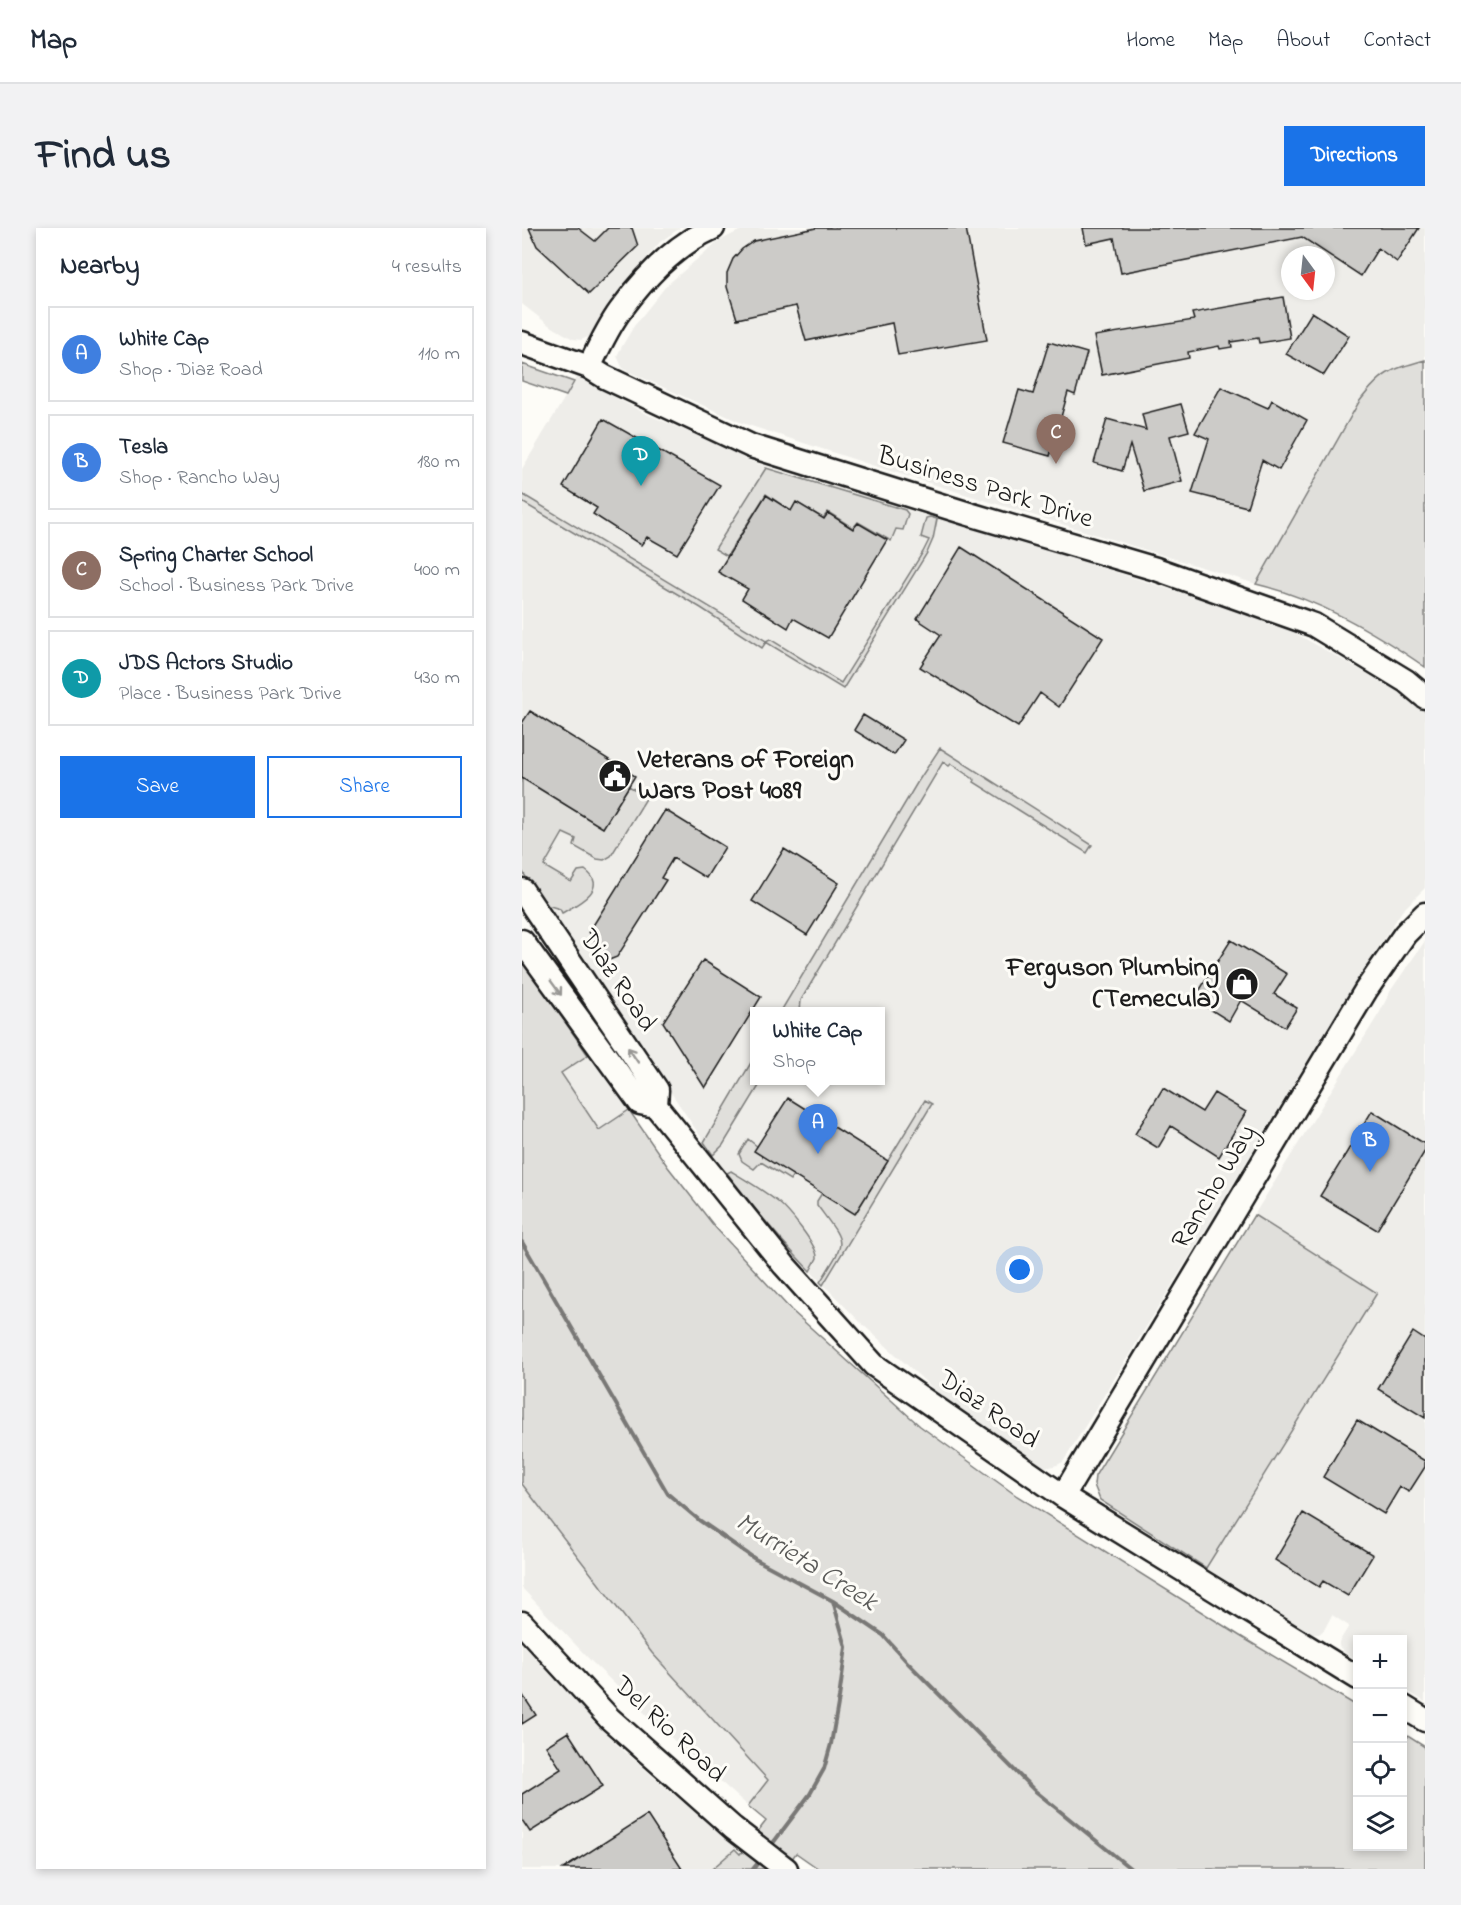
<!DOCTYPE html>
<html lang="en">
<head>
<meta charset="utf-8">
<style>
  :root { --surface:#fff; --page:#f2f2f3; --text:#1f2937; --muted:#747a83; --line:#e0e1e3; --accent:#1a73e8 }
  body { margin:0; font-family:"Indie Flower",sans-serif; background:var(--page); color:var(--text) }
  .controls { position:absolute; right:18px; bottom:18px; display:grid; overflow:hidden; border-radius:0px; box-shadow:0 3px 9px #0003 }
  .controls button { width:54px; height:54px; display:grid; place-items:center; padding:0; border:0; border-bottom:2px solid var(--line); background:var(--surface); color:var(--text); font:30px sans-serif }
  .compass { position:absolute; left:759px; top:18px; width:54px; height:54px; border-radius:50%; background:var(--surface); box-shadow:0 3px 9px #0003; rotate:165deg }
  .you { position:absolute; left:498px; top:1042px; width:21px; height:21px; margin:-15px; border:4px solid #fff; border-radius:50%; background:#1a73e8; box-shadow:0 0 0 9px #1a73e833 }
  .badge { display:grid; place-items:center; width:39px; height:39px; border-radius:50%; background:var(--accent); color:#fff; font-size:20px; font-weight:700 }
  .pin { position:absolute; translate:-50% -50px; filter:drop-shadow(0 2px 3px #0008) }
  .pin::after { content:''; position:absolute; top:32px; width:21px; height:18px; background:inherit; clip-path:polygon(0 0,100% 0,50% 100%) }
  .popup { position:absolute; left:228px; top:779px; width:135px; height:78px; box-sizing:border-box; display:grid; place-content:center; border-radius:0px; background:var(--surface); filter:drop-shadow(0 2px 4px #0005); font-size:20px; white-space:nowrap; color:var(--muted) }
  .popup b { font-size:22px; color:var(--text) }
  .popup::after { content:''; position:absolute; left:50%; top:100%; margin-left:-12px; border:12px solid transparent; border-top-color:var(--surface) }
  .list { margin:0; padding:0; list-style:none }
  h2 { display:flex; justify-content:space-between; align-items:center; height:78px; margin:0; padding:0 24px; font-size:26px }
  h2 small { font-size:20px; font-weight:400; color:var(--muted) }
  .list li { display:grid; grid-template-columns:39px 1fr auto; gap:18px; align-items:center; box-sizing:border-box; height:96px; margin:0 12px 12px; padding:0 12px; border:2px solid var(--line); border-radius:0px }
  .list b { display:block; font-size:22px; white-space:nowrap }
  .list p { margin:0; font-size:20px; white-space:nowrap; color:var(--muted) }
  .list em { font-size:20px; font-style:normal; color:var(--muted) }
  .actions { display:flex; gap:12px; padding:18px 24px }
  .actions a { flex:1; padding:14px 0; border:2px solid var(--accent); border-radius:0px; text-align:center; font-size:21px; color:var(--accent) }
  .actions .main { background:var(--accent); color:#fff }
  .icon { flex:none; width:33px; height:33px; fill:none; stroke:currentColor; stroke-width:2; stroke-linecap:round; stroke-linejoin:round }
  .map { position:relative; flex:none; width:903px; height:1641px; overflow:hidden; border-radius:0px }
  header { display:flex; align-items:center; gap:36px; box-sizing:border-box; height:84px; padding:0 30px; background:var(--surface); border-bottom:2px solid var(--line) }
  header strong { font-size:28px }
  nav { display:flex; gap:33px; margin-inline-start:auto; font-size:21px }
  .intro { display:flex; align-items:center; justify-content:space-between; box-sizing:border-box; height:144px; padding:0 36px }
  h1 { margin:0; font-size:42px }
  .button { padding:15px 27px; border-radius:0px; background:var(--accent); color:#fff; font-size:21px; font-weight:700 }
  main { display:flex; gap:36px; padding:0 36px }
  aside { flex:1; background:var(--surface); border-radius:0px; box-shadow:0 3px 9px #0003 }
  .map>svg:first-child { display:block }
</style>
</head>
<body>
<header>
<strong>Map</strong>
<nav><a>Home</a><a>Map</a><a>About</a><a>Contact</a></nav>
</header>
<div class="intro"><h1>Find us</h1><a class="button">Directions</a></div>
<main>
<aside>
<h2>Nearby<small>4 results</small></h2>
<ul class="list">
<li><span class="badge" style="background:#3f7fe0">A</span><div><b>White Cap</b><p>Shop · Diaz Road</p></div><em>110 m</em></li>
<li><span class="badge" style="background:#3f7fe0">B</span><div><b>Tesla</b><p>Shop · Rancho Way</p></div><em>180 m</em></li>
<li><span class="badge" style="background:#8d6e63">C</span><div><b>Spring Charter School</b><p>School · Business Park Drive</p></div><em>400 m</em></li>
<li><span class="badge" style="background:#0f9aa8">D</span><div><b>JDS Actors Studio</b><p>Place · Business Park Drive</p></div><em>430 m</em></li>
</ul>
<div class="actions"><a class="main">Save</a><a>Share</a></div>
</aside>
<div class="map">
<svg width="903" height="1641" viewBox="0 0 903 1641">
  <rect width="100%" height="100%" fill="#fdfcf7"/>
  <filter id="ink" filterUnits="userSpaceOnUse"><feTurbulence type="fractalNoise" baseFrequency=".0167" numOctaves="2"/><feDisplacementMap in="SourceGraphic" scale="12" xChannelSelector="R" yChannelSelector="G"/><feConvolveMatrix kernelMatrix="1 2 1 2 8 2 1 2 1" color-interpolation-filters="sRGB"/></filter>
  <g filter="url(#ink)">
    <path fill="#eeede9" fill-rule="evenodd" d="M 0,0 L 158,0 L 138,14 L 87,75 L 72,102 L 66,109 L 59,112 L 51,111 L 27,97 L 0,76 Z
      M 223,0 L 903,0 L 903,132 L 868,142 L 851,156 L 837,174 L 734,356 L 365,242 L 220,195 L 101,141 L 95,128 L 99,120 L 112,98 L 144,58 L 195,14 ZM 768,27 L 804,27 L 804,63 L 768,63 Z
      M 55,149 L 122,185 L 216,225 L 220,230 L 240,237 L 361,275 L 550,330 L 728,387 L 773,405 L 867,458 L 903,482 L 903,660 L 880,683 L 822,772 L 650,1057 L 541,1234 L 535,1237 L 528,1239 L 519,1238 L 506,1232 L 418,1167 L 338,1094 L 258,1012 L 191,927 L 0,643 L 0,241 ZM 233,784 L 359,784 L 359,852 L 233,852 Z
      M 903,713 L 903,1474 L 881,1460 L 880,1412 L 836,1412 L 835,1432 L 822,1424 L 817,1418 L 817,1414 L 827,1398 L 810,1387 L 802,1402 L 797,1406 L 791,1406 L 684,1340 L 855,1065 L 732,987 L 858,784 L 869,762 Z
      M 66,827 L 107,882 L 77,902 L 39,844 Z
      M 0,1256 L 130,1425 L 247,1552 L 226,1578 L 136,1498 L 69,1433 L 0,1360 Z
      M 0,1416 L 92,1514 L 150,1565 L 209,1613 L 213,1621 L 190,1641 L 0,1641 Z"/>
    <path fill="#e0dfdb" stroke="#7e7e7c" stroke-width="1.5" d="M 903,132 L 903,439 C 851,403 796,371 734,356 L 837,174 C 860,144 867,142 903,132 Z
      M 0,136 L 52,154 L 44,168 L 0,153 Z
      M 244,240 L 383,282 L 386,286 L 381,302 L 374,301 L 369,313 L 336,294 L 331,300 L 306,284 L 301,290 L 274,274 L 269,283 L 244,266 L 205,328 L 193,321 Z
      M 0,266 L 244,413 L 248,411 L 319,455 L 401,324 L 407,312 L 399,309 L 404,290 L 408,289 L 415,291 L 411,311 L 405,325 L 321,461 L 244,414 L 240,420 L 179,380 L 0,274 Z
      M 418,520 L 570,617 L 565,625 L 452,554 L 453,552 L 429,536 L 427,538 L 421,534 L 279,772 L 278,783 L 259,783 L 395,555 Z
      M 0,550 L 81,600 L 107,558 L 125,569 L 89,628 L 82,632 L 75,631 L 52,618 L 54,611 L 41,605 L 22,638 L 49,654 L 56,643 L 63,642 C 88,660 56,676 40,685 L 38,681 L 28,678 L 24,680 L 0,643 Z
      M 0,732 L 66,827 L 39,845 L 77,902 L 107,882 L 146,939 L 193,999 L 269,1082 L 398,1198 L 495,1268 L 718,1408 L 835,1478 L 836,1618 L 880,1618 L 881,1505 L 903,1519 L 903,1641 L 297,1641 L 274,1625 L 263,1641 L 190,1641 L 213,1621 L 218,1626 L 244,1593 L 226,1578 L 246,1552 L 130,1425 L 0,1256 Z
      M 233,828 L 233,852 L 240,853 L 201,917 L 191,927 L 182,914 Z
      M 403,872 L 410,876 L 301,1057 L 298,1054 C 325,1011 325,1018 295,977 L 295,973 L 300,965 L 334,985 Z
      M 226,911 L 271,947 L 268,952 L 239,934 L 232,941 L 220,933 L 217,926 Z
      M 209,943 C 224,952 241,962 256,974 C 266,982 296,1018 295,1030 L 288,1043 C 258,1012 231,979 205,945 Z
      M 732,987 L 855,1065 L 684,1340 L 578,1272 L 572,1257 L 573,1248 Z"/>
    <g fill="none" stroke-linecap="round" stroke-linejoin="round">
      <path stroke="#797876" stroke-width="4" d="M 0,1014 L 146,1266 L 177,1292 L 233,1331 L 311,1373 L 361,1407 L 386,1435 L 512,1562 L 609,1641
        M 248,1619 L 288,1566 L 302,1541 L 309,1516 L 317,1470 L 324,1419 L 311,1373
        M 231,1641 L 240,1630"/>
    </g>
    <path fill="#cccbc8" stroke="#1c1c1c" stroke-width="1.5" d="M 7,0 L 56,0 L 73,13 L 86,0 L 110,0 L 116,18 L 67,66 L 15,18 Z
      M 294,0 L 444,0 L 465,112 L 376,127 L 370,95 L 284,113 L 274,78 L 215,91 L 205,59 L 205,45 L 211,31 L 220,21 L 232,13 Z
      M 561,0 L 897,0 L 875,34 L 856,20 L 839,48 L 780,9 L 599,45 L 592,10 L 564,16 Z
      M 761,69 L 768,110 L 737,115 L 736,110 L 709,114 L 710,119 L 698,121 L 697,118 L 666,124 L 667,130 L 580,147 L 572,108 L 672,92 L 670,85 Z
      M 790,84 L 827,108 L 802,147 L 764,126 Z
      M 527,114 L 565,125 L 553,167 L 546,164 L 528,228 L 481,215 L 497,162 L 511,166 Z
      M 699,159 L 746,180 L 750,172 L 785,192 L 757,242 L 740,232 L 725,279 L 670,265 L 687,211 L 673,205 Z
      M 659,176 L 667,203 L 648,208 L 660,253 L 622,263 L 608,217 L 600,243 L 572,235 L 585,191 L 624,202 L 620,186 Z
      M 81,191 L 198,257 L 155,326 L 125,309 L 119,317 L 71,286 L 75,280 L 41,259 Z
      M 244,267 L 269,283 L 274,274 L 302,291 L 306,285 L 331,301 L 336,295 L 365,312 L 306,410 L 271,390 L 266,400 L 220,371 L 226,361 L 196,344 Z
      M 439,319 L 581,410 L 537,479 L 518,465 L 496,499 L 398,439 L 419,407 L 395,391 Z
      M 8,483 L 113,548 L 81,600 L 0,550 L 0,495 Z
      M 341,487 L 382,512 L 372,527 L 332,502 Z
      M 143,582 L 203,619 L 184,650 L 151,630 L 139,650 L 144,652 L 95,729 L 87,732 L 67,704 Z
      M 262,621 L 317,655 L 285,707 L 230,673 Z
      M 709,712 L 765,746 L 752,766 L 775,780 L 763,799 L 719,772 L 707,793 L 672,771 Z
      M 181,732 L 239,769 L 183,860 L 141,794 Z
      M 641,860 L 680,884 L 692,865 L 724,884 L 697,929 L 649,898 L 636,920 L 613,906 Z
      M 266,870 L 366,933 L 333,986 L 232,923 Z
      M 850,883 L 903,916 L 903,923 L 855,1002 L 798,968 Z
      M 891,1104 L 903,1112 L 903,1190 L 856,1161 Z
      M 835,1192 L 903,1233 L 903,1239 L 887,1264 L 878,1259 L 862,1286 L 801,1249 Z
      M 781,1285 L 851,1327 L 826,1368 L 801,1353 L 797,1359 L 753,1332 Z
      M 0,1466 L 14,1487 L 0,1496 Z
      M 46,1504 L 81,1558 L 8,1604 L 0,1592 L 0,1566 L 39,1541 L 24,1518 Z
      M 125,1587 L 160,1641 L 41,1641 Z"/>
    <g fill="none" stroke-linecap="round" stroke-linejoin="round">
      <defs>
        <path id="secondary" d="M 0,115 L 67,139 L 83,149 L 229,218 L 447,286 L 634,341 L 792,397 L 884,453 L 903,469
          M 67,139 C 77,120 87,96 101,79 C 124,48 155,16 191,0
          M 0,662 L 135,862 L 134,878 L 262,1037 L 352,1137 L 541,1268 L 836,1450
          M 0,713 L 118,875 L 134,878
          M 541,1268 L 844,762 L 883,706 L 903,686
          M 0,1395 L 87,1490 L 211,1600 L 264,1641
          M 880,1478 L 903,1492"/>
      </defs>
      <use href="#secondary" stroke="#1c1c1c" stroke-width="27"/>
      <use href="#secondary" stroke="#fdfcf7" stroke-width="22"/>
    </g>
    <defs><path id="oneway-shaft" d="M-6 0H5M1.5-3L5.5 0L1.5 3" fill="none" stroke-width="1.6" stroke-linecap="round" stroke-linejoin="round" transform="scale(1.5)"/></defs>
    <g stroke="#989794">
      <use href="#oneway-shaft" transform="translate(34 760) rotate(54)"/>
      <use href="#oneway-shaft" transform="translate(111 827) rotate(-124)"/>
    </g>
  </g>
  <defs>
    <symbol id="civic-disc" viewBox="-11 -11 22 22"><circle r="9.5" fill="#1c1c1c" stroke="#fdfcf7"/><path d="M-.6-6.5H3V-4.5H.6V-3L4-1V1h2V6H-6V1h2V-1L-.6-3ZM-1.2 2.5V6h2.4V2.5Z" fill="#fff"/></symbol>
    <symbol id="shop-disc" viewBox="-11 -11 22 22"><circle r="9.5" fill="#1c1c1c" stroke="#fdfcf7"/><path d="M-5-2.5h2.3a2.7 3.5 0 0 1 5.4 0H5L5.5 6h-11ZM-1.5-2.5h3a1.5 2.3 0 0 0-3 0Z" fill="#fff"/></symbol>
  </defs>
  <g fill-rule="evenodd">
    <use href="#civic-disc" x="74" y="529" width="38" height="38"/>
    <use href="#shop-disc" x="701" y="737" width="38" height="38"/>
  </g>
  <g text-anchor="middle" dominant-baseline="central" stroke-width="6" stroke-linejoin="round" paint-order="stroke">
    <g font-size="27" fill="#1c1c1c" stroke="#fdfcf7">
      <text transform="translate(463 260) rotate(17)">Business Park Drive</text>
      <text transform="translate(95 753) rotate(56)">Diaz Road</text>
      <text transform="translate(693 959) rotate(-59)">Rancho Way</text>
      <text transform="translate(466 1182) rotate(35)">Diaz Road</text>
      <text transform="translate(147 1502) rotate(43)">Del Rio Road</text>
    </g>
    <g font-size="27" font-weight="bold" fill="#1c1c1c" stroke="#fdfcf7" text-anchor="start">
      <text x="116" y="532">Veterans of Foreign<tspan x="116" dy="31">Wars Post 4089</tspan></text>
      <text x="697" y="740" text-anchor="end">Ferguson Plumbing<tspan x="697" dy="31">(Temecula)</tspan></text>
    </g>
    <g font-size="28" font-style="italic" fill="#5a5a58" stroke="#fdfcf7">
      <text transform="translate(284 1335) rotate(32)">Murrieta Creek</text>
    </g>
  </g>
</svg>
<div class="controls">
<button>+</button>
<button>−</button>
<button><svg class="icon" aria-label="locate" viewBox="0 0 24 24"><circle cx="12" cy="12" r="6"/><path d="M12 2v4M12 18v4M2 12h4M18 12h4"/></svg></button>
<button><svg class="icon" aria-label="layers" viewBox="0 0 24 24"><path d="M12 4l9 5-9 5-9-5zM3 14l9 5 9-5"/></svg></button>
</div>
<svg class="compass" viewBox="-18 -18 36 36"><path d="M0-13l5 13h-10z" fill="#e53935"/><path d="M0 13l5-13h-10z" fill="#747a83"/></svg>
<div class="you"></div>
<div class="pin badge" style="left:296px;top:926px;background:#3f7fe0">A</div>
<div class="popup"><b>White Cap</b>Shop</div>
<div class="pin badge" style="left:848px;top:944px;background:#3f7fe0">B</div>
<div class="pin badge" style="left:534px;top:236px;background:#8d6e63">C</div>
<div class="pin badge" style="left:119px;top:258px;background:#0f9aa8">D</div>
</div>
</main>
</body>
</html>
